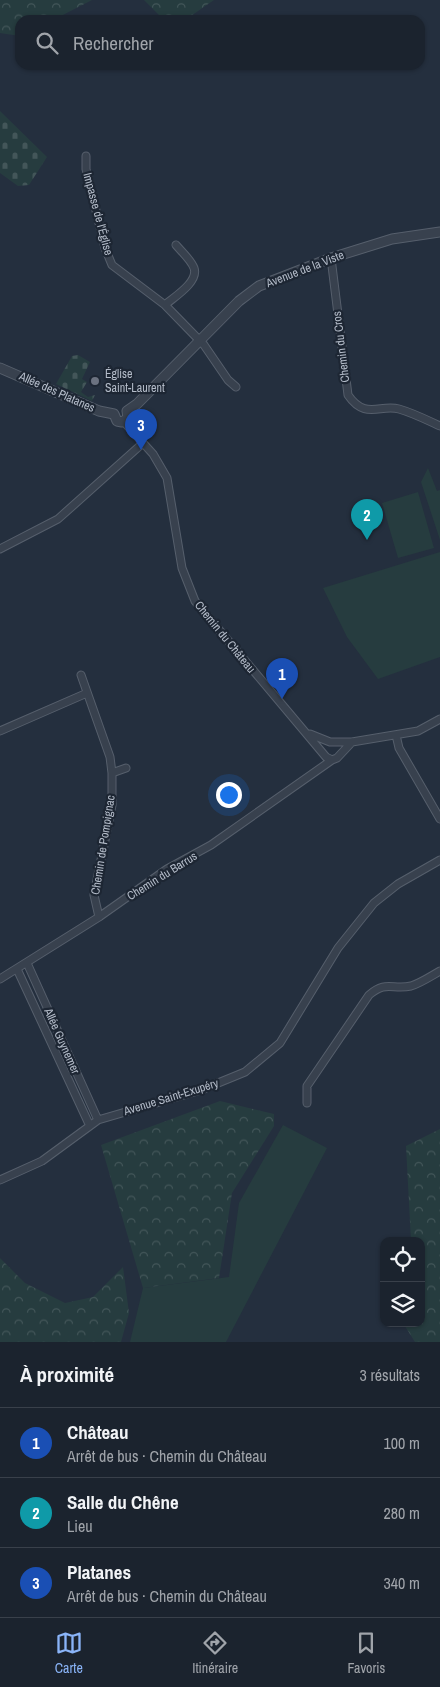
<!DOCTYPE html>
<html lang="fr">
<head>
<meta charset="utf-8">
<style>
  :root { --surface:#1b232e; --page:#242b36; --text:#f1f3f6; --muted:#a0a4aa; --line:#39404a; --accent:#8ab4f8 }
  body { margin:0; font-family:"Archivo Narrow",sans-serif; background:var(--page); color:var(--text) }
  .controls { position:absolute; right:15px; bottom:15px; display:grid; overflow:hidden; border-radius:10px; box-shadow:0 1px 4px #0004 }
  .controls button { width:45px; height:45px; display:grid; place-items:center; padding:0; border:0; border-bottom:1px solid var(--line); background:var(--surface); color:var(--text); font:25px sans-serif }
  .you { position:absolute; left:228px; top:794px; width:18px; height:18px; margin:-12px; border:4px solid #fff; border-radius:50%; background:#1a73e8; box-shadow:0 0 0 8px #1a73e833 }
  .badge { display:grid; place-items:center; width:32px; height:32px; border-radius:50%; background:var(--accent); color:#fff; font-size:16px; font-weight:700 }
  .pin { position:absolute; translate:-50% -41px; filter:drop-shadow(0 1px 2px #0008) }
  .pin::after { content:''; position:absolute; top:26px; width:18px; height:15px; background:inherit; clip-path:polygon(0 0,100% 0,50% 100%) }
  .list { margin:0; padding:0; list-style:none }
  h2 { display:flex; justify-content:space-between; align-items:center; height:65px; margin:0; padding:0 20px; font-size:21px }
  h2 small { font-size:16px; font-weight:400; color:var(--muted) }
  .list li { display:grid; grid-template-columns:32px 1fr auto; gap:15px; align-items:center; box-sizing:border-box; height:70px; padding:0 20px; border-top:1px solid var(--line) }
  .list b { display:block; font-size:19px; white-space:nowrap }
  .list p { margin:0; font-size:16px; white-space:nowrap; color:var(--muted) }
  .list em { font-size:16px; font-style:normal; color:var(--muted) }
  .icon { flex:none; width:28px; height:28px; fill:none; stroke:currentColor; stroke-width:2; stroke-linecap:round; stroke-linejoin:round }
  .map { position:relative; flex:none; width:440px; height:1342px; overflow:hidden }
  .search { position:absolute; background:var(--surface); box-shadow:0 1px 4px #0004; left:15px; right:15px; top:15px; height:55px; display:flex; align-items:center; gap:12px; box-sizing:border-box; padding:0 18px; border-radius:15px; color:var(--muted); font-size:19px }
  .sheet { height:275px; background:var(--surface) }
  nav { display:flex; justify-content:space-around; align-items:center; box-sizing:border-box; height:70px; border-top:1px solid var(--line); background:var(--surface); font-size:14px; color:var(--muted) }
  nav a { display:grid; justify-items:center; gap:2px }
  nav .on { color:var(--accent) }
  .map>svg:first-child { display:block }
</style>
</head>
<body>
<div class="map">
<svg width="440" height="1342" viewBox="0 0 440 1342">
  <defs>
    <pattern id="forest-crowns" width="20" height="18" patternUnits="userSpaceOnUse" patternTransform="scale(1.25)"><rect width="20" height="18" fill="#263c3f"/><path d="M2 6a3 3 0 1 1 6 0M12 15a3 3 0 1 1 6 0" fill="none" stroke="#435659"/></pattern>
    <pattern id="cemetery-stones" width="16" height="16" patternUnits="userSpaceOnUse" patternTransform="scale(1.25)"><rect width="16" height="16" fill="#263c3f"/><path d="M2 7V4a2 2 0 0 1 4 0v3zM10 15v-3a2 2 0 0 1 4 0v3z" fill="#435659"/></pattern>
  </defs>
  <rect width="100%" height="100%" fill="#242f3e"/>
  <path fill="#263c3f" d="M 428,468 L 437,491 L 440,490 L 440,540 L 421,482 Z
    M 418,492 L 434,548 L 398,558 L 382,503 Z
    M 440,552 L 440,657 L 378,679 L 347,637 L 323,588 Z
    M 283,1125 L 327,1148 L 226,1342 L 130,1342 L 143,1288 L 229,1277 L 239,1203 Z"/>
  <path fill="url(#forest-crowns)" d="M 0,0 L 92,0 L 53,20 L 20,20 L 20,36 L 0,33 Z
    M 144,0 L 214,0 L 185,20 L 164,20 Z
    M 220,1101 L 274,1114 L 274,1126 L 232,1193 L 219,1278 L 143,1288 L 101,1145 Z
    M 440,1129 L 440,1342 L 415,1342 L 403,1323 L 421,1323 L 421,1241 L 411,1241 L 406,1146 Z
    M 0,1258 L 25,1283 L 65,1303 L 93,1297 L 123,1267 L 129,1313 L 121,1342 L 0,1342 Z"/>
  <path fill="url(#cemetery-stones)" d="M 0,111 L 47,157 L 29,185 L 18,186 L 0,173 Z
    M 78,355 L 90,362 L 82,379 L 87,382 L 81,392 L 88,397 L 95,395 L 92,401 L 56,384 L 72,356 Z"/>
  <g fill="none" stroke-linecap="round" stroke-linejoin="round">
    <defs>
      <path id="minor" d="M 86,156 L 86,169 L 105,248 L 112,265 L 165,305 L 204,345 L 228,380 L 236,387
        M 331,258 L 348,395 C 365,420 380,404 399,409 C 413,413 427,420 440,426
        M 165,305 C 174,297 199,282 194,268 C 191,260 182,252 176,245
        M 124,422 L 153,454 L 167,478 L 182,568 L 195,601 L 326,757 L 332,760 L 337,758 L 352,742
        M 0,549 L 58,519 L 143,443
        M 81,675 L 110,757 L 112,773 L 126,768
        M 0,731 L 87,693
        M 310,734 L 330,742 L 352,742 L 418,731 L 440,719
        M 396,735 L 399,748 L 440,819
        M 99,917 L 94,895 L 112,805 L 112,773
        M 27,963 L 98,1120
        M 17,969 L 89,1124
        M 0,979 L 99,917 L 167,869 L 211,845 L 332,760
        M 307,1103 L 307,1086 L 369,995 C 386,980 392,990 411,986 C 421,983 431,976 440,971
        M 0,1180 L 42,1161 L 98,1120 L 201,1090 L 245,1072 L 280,1043 L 338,948 L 374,903 L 398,884 L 440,860"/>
      <path id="tertiary" d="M 0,368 L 99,411 L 114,414
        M 127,411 L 137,404 L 239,301 L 259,286 L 331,258 L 392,239 L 440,232
        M 114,414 L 117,421 L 122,422 L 128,418 L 127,411"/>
    </defs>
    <use href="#minor" stroke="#565f6c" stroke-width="9"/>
    <use href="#tertiary" stroke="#565f6c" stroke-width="11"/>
    <use href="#minor" stroke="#38414e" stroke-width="7"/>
    <use href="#tertiary" stroke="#38414e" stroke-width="9"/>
  </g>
  <circle fill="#6b7280" stroke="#1d2633" stroke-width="2" cx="95" cy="381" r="5"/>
  <g text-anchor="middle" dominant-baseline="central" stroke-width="4.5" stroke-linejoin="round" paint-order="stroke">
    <g font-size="12" fill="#b4bcc9" stroke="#1d2633">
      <text transform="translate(98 214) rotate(75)">Impasse de l'Église</text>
      <text transform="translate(305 269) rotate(-21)">Avenue de la Viste</text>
      <text transform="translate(341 347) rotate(-97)">Chemin du Cros</text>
      <text transform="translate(57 392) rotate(24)">Allée des Platanes</text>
      <text transform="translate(225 637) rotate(51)">Chemin du Château</text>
      <text transform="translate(103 845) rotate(-81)">Chemin de Pompignac</text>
      <text transform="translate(162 876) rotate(-32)">Chemin du Barrus</text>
      <text transform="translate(62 1041) rotate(66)">Allée Guynemer</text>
      <text transform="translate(171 1097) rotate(-17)">Avenue Saint-Exupéry</text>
    </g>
    <g font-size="12" fill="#b4bcc9" stroke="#1d2633" text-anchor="start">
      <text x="105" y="374">Église<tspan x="105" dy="14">Saint-Laurent</tspan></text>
    </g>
  </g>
</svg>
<div class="controls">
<button><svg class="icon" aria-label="locate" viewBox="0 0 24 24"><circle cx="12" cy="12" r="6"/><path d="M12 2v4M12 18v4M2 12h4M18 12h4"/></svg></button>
<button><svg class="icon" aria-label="layers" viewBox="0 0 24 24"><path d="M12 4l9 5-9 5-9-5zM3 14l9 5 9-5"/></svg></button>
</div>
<div class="you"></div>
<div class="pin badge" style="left:282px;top:699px;background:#1a4fb4">1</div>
<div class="pin badge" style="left:367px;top:540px;background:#0f9aa8">2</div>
<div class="pin badge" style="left:141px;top:450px;background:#1a4fb4">3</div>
<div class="search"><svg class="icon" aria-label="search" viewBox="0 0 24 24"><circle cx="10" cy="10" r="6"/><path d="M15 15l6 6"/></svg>Rechercher</div>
</div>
<section class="sheet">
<h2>À proximité<small>3 résultats</small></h2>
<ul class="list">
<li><span class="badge" style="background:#1a4fb4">1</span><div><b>Château</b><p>Arrêt de bus · Chemin du Château</p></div><em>100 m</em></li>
<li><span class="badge" style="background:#0f9aa8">2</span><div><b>Salle du Chêne</b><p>Lieu</p></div><em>280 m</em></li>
<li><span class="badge" style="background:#1a4fb4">3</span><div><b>Platanes</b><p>Arrêt de bus · Chemin du Château</p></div><em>340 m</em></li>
</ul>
</section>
<nav>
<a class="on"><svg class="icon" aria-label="map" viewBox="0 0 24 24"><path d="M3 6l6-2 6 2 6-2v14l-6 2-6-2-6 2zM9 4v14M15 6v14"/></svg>Carte</a>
<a><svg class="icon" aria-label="directions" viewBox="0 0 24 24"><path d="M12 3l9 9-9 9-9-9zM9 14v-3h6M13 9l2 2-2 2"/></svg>Itinéraire</a>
<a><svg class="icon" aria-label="saved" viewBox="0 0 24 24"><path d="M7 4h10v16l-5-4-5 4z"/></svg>Favoris</a>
</nav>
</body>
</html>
